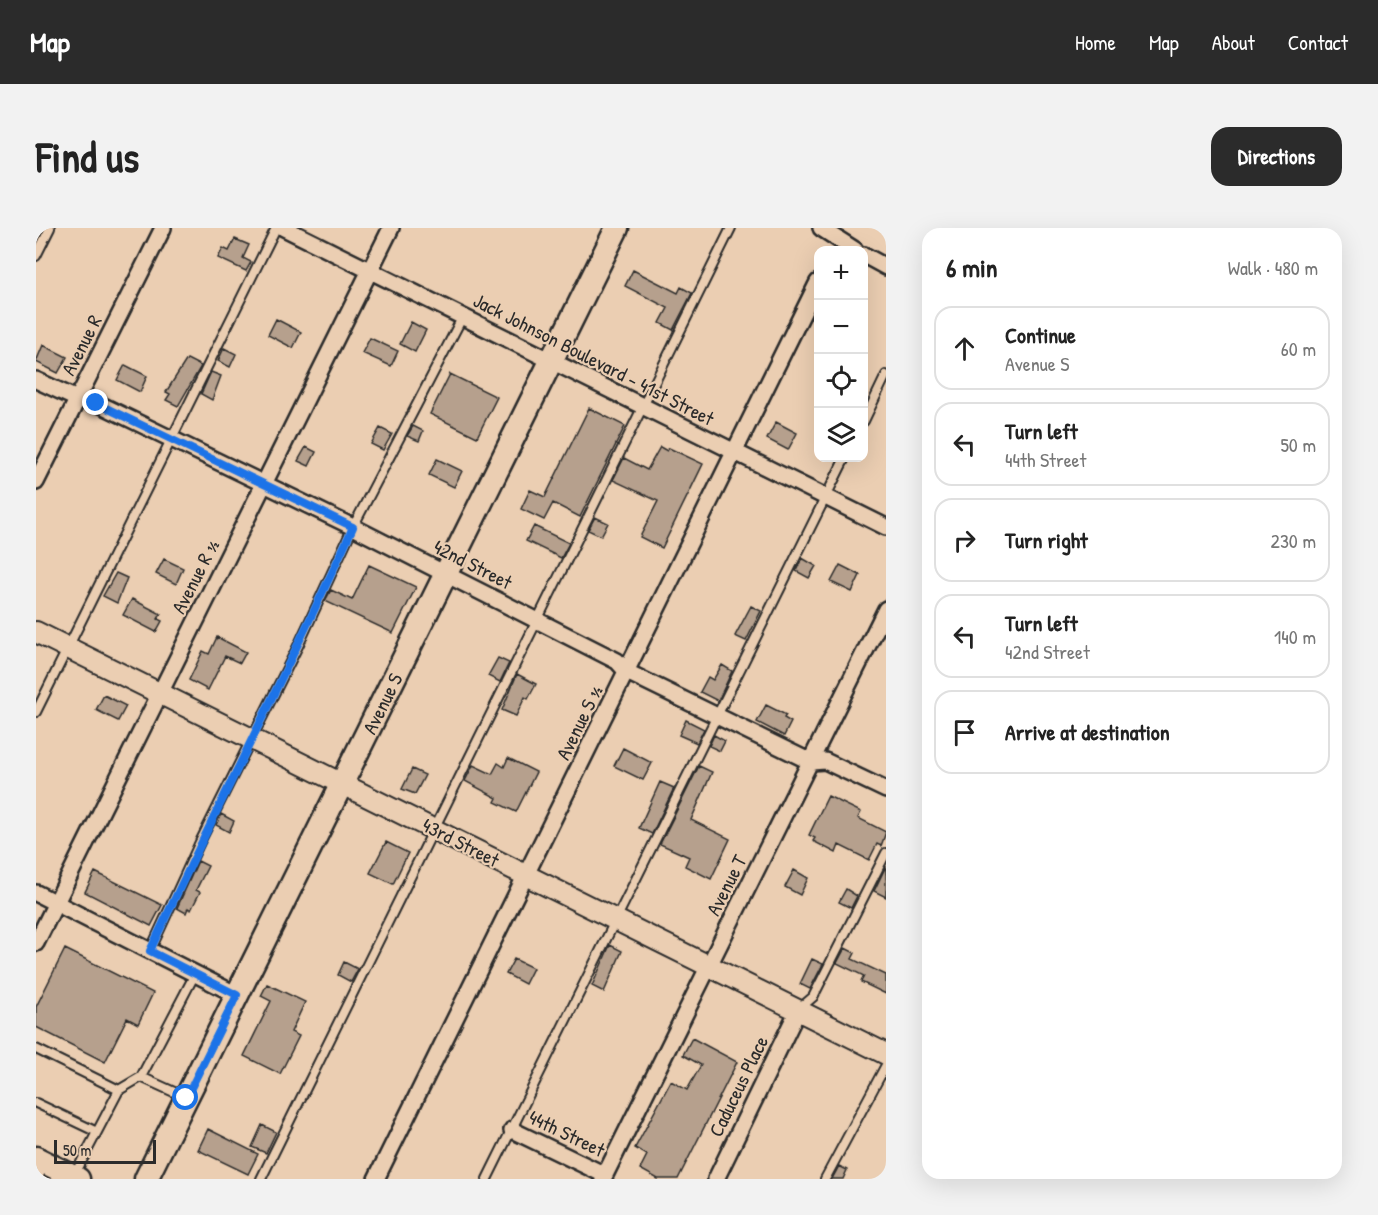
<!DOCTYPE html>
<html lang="en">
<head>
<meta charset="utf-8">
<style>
  :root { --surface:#fff; --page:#f2f2f2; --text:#222; --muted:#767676; --line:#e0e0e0; --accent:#2b2b2b }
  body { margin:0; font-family:"Patrick Hand",sans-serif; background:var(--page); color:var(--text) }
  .controls { position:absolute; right:18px; top:18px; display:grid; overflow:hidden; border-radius:12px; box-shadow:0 6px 24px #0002 }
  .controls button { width:54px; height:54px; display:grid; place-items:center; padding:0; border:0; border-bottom:2px solid var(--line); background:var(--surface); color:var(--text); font:30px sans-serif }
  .scale { position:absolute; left:18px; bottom:15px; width:102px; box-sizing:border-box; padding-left:6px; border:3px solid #2b2b2b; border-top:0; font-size:16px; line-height:21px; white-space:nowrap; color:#2b2b2b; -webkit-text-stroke:4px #ebceb2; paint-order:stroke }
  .stop { position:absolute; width:18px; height:18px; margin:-14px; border:4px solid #1a73e8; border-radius:50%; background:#fff }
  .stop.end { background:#1a73e8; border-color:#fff; box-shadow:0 2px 6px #0008 }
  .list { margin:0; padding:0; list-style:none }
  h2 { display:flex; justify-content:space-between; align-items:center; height:78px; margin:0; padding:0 24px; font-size:26px }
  h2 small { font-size:20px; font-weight:400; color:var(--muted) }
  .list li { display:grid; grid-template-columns:39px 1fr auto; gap:18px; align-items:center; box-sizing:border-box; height:84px; margin:0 12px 12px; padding:0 12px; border:2px solid var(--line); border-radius:18px }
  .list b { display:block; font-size:22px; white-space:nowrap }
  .list p { margin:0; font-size:20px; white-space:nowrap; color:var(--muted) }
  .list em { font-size:20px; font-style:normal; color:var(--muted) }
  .icon { flex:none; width:33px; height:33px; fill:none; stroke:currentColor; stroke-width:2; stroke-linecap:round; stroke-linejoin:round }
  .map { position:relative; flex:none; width:850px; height:951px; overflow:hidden; border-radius:18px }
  header { display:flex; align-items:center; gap:36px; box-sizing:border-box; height:84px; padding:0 30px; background:var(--accent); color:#fff }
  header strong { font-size:28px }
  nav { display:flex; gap:33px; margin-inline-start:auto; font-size:21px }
  .intro { display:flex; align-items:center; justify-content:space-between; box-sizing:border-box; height:144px; padding:0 36px }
  h1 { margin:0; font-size:42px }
  .button { padding:15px 27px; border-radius:18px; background:var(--accent); color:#fff; font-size:21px; font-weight:700 }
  main { display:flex; gap:36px; padding:0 36px }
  aside { flex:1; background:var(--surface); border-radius:18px; box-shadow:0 6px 24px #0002 }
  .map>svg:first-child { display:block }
</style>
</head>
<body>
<header>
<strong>Map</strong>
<nav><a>Home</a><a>Map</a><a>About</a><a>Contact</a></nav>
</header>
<div class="intro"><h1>Find us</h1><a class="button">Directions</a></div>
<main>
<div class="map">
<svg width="850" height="951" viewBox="0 0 850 951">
  <rect width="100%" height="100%" fill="#ebceb2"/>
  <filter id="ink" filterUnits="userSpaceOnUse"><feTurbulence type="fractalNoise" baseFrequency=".0167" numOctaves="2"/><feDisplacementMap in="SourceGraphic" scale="12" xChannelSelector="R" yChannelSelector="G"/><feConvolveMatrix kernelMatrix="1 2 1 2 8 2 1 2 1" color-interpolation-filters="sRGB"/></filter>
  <g filter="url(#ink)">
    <path fill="#b6a08d" stroke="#2b2b2b" stroke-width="1.5" d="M 199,11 L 213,17 L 207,30 L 215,34 L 210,43 L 182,30 L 187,20 L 193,23 Z
      M 597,42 L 642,65 L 645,59 L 656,65 L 637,102 L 624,95 L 632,80 L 589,58 Z
      M 240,91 L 265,104 L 257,120 L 232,107 Z
      M 375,94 L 390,102 L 379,124 L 364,116 Z
      M 334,110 L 362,123 L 355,138 L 326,125 Z
      M 7,117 L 31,129 L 22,145 L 0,134 Z
      M 188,120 L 200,126 L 194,139 L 182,133 Z
      M 151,131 L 165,138 L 142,178 L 130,172 L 134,166 L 130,164 Z
      M 89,137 L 111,148 L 104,164 L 81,152 Z
      M 175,144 L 185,148 L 176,172 L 165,166 Z
      M 414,146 L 461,169 L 441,209 L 394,186 Z
      M 553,180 L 589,198 L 544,289 L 517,275 L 508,292 L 485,281 L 494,262 L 509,269 Z
      M 740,194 L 761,205 L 752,222 L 731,211 Z
      M 377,198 L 387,203 L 383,213 L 371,208 Z
      M 344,200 L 356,206 L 347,222 L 335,216 Z
      M 270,219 L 280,224 L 273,238 L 262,233 Z
      M 624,219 L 631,223 L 633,220 L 667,236 L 626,320 L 604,309 L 622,273 L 577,252 L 588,230 L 611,242 Z
      M 401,231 L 426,243 L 418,259 L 393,247 Z
      M 559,289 L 572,295 L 565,308 L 552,302 Z
      M 498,298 L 533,315 L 525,330 L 490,313 Z
      M 766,330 L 780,338 L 773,350 L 760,343 Z
      M 128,331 L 147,340 L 140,356 L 120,346 Z
      M 333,337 L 380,359 L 357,405 L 289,373 L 295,362 L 316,372 Z
      M 804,337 L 824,347 L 816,364 L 795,354 Z
      M 80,345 L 91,350 L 81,375 L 67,368 Z
      M 96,371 L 125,386 L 122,391 L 126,393 L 120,404 L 87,387 Z
      M 715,378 L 725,383 L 710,413 L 699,408 Z
      M 181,409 L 210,424 L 204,435 L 189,428 L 172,462 L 153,452 L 167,423 L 173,426 Z
      M 462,430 L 473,435 L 464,454 L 452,448 Z
      M 686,437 L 696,443 L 682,473 L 664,464 L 672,449 L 677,452 Z
      M 481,446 L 500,456 L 492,471 L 489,469 L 480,488 L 466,482 Z
      M 68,467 L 90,478 L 82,493 L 60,482 Z
      M 730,477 L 750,487 L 748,490 L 755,494 L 748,508 L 721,494 Z
      M 650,492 L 668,501 L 661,515 L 643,507 Z
      M 678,507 L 689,513 L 684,523 L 673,518 Z
      M 587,520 L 616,535 L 607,552 L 578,538 Z
      M 472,530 L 500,544 L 480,584 L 459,574 L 461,570 L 429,553 L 437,537 L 456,546 L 462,535 L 468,539 Z
      M 663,538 L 676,544 L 655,592 L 694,611 L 675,651 L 649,638 L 653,629 L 624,616 Z
      M 376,541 L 389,547 L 379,566 L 366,561 Z
      M 624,554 L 638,560 L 616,606 L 603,600 Z
      M 792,568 L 825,584 L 822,590 L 850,604 L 845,618 L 841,616 L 833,632 L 803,617 L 800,625 L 777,613 L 779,610 L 773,607 Z
      M 185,586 L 198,593 L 193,604 L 180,597 Z
      M 350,614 L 372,625 L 357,656 L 334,645 Z
      M 162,633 L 172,638 L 160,662 L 164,664 L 155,682 L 152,680 L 150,685 L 141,680 Z
      M 850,638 L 850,669 L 838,663 Z
      M 758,642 L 772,650 L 764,667 L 749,659 Z
      M 59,644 L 126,677 L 115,698 L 49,664 Z
      M 810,661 L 821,668 L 815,680 L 803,674 Z
      M 574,717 L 586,723 L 568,764 L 556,758 Z
      M 809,720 L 819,725 L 816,731 L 850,747 L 850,766 L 825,754 L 828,748 L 801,735 Z
      M 29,721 L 117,765 L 102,796 L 91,790 L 69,834 L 0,799 L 0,779 Z
      M 478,731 L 497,740 L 489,756 L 470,746 Z
      M 776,731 L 787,736 L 774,761 L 764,756 Z
      M 308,734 L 322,741 L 315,754 L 302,747 Z
      M 231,756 L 269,774 L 255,804 L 263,808 L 244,846 L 208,828 L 235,773 L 225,768 Z
      M 656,810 L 701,834 L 642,951 L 622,951 L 604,941 L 611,927 L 599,920 L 635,853 L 651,862 L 665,837 L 647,827 Z
      M 226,897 L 240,904 L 230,925 L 216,919 Z
      M 172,901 L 222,926 L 212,946 L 162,922 Z
      M 803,938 L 811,942 L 807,951 L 796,951 Z"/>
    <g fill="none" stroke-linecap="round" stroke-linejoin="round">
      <defs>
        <path id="service" d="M 0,28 L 14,0
          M 828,193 L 850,147
          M 0,484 L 240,0
          M 114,723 L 164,614 L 262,418 L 317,299 L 427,88
          M 763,781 L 777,769 L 850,625
          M 0,821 L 83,862 L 39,946
          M 105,849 L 149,869
          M 83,862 L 105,849 L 159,746
          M 0,875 L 61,904
          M 1,951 L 9,936
          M 225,951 L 695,0
          M 451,951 L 809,230
          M 789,951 L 850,837"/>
        <path id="minor" d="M 248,0 L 850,299
          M 785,0 L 819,22
          M 828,27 L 850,39
          M 0,152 L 41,171 L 57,173 L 317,299 L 581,433 L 591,444 L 775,534 L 789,533 L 850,562
          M 0,254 L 127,0
          M 0,665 L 201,767
          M 0,715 L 355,0
          M 476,902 L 569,947
          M 340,951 L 782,54
          M 567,951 L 850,381
          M 680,951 L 762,782"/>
        <path id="tertiary" d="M 0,404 L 850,826"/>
        <g id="secondary">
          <path d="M 0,930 L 42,951"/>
          <path id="s1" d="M 110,951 L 581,0"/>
        </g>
      </defs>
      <use href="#service" stroke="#2b2b2b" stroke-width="12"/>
      <use href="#minor" stroke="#2b2b2b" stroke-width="20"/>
      <use href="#tertiary" stroke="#2b2b2b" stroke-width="24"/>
      <use href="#secondary" stroke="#2b2b2b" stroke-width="27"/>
      <use href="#service" stroke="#ebceb2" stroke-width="8"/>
      <use href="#minor" stroke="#ebceb2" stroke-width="15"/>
      <use href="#tertiary" stroke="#ebceb2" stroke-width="20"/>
      <use href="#secondary" stroke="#ebceb2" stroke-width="22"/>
    </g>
  </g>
  <g fill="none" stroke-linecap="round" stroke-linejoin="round" filter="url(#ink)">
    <path stroke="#1a73e8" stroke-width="8" d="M 60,175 L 317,299 C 252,442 180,581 114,723 L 201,767 L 150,870"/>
  </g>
  <g text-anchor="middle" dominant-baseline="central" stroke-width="4.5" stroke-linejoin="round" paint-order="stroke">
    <g font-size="20" fill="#2b2b2b" stroke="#ebceb2">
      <text transform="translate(45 117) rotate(-63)">Avenue R</text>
      <text transform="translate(558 131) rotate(27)">Jack Johnson Boulevard - 41st Street</text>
      <text transform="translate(437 336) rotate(27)">42nd Street</text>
      <text transform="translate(159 348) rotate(-63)">Avenue R ½</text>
      <text stroke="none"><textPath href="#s1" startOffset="531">Avenue S</textPath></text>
      <text transform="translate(543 494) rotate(-64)">Avenue S ½</text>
      <text transform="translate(425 614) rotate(27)">43rd Street</text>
      <text transform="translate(690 657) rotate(-63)">Avenue T</text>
      <text transform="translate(702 858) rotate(-64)">Caduceus Place</text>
      <text transform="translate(531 905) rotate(26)">44th Street</text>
    </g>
  </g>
</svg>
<div class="controls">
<button>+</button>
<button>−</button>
<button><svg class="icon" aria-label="locate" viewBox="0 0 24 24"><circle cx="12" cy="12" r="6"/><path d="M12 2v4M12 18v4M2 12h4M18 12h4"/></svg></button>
<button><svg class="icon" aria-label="layers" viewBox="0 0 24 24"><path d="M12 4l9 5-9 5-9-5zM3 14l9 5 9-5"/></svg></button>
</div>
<div class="scale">50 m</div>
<div class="stop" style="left:150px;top:870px"></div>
<div class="stop end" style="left:60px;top:175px"></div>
</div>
<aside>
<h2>6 min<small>Walk · 480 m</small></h2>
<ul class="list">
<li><svg class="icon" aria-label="ahead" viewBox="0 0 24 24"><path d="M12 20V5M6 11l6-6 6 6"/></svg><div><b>Continue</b><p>Avenue S</p></div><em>60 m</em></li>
<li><svg class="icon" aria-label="left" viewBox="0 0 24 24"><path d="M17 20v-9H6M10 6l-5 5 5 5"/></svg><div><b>Turn left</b><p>44th Street</p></div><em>50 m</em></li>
<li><svg class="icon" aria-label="right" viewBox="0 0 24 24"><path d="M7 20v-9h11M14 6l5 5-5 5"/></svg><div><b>Turn right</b></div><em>230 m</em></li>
<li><svg class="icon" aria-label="left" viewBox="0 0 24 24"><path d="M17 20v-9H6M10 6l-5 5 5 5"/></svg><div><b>Turn left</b><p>42nd Street</p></div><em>140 m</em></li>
<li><svg class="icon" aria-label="arrive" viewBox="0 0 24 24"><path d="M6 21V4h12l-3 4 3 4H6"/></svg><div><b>Arrive at destination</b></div></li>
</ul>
</aside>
</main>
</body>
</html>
